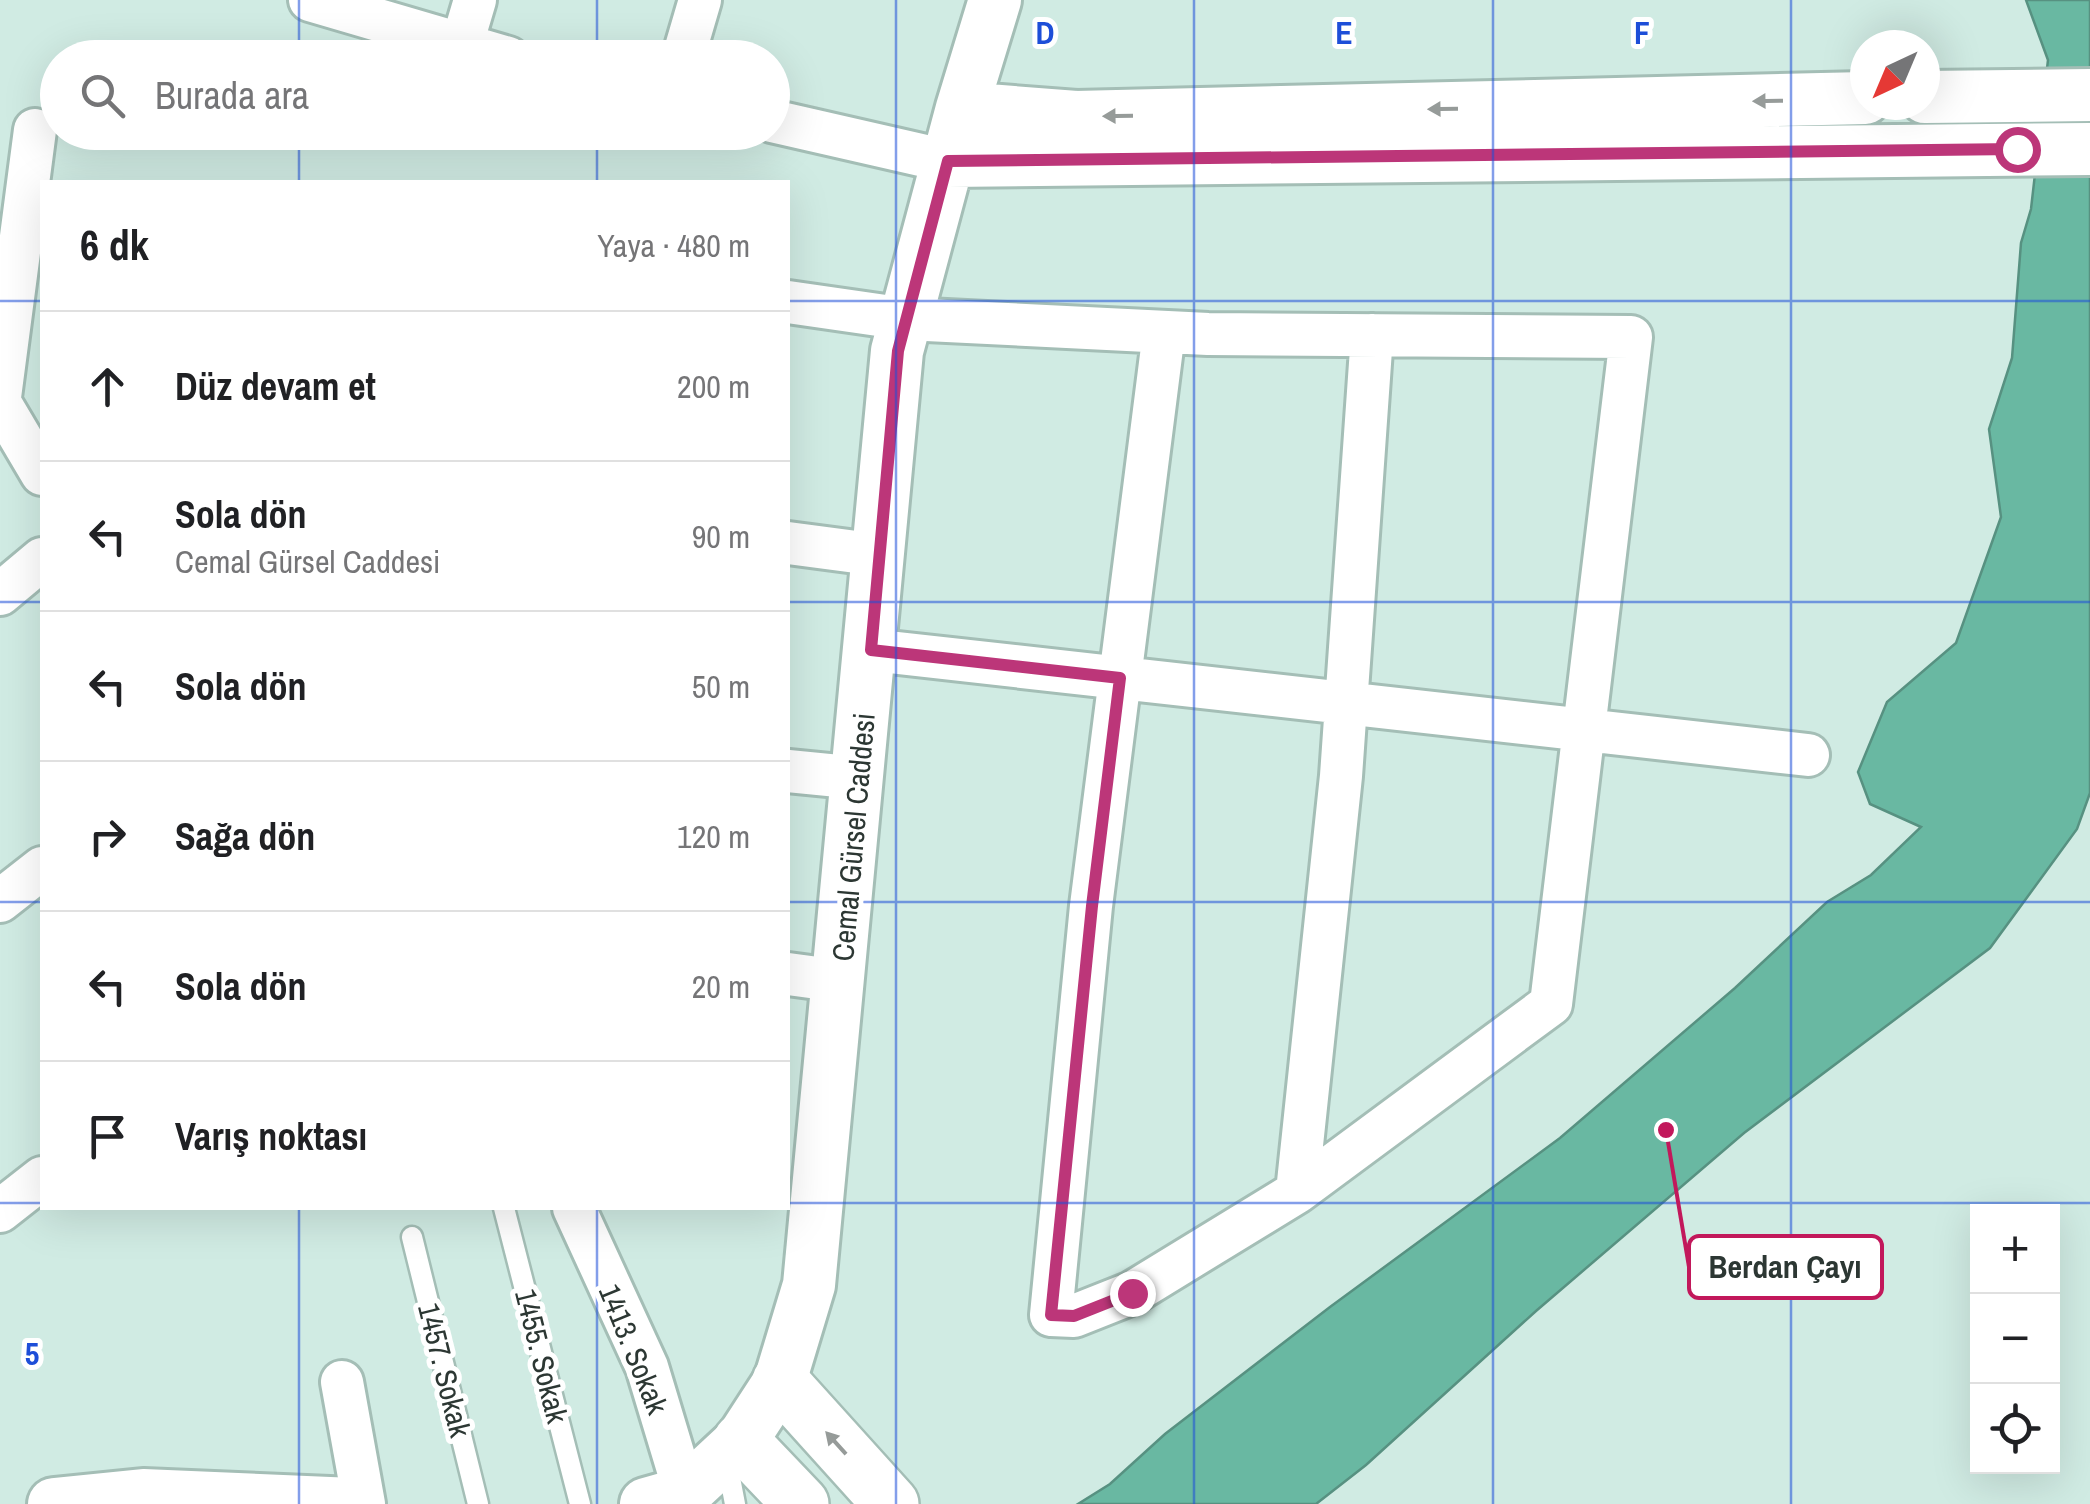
<!DOCTYPE html>
<html lang="tr">
<head>
<meta charset="utf-8">
<style>
  :root { --surface:#fff; --page:#f2f2f2; --text:#202124; --muted:#757577; --line:#e0e0e0 }
  body { margin:0; font-family:"Archivo Narrow",sans-serif; background:var(--page); color:var(--text) }
  .controls { position:absolute; right:30px; bottom:30px; display:grid; overflow:hidden; border-radius:0px; box-shadow:0 10px 40px #0002 }
  .controls button { width:90px; height:90px; display:grid; place-items:center; padding:0; border:0; border-bottom:2px solid var(--line); background:var(--surface); color:var(--text); font:50px sans-serif }
  .compass { position:absolute; left:1850px; top:30px; width:90px; height:90px; border-radius:50%; background:var(--surface); box-shadow:0 10px 40px #0002; rotate:224deg }
  .stop { position:absolute; width:30px; height:30px; margin:-22px; border:8px solid #bc3679; border-radius:50%; background:#fff }
  .stop.end { background:#bc3679; border-color:#fff; box-shadow:0 2px 10px #0008 }
  .list { margin:0; padding:0; list-style:none }
  h2 { display:flex; justify-content:space-between; align-items:center; height:130px; margin:0; padding:0 40px; font-size:42px }
  h2 small { font-size:32px; font-weight:400; color:var(--muted) }
  .list li { display:grid; grid-template-columns:65px 1fr auto; gap:30px; align-items:center; box-sizing:border-box; height:150px; padding:0 40px; border-top:2px solid var(--line) }
  .list b { display:block; font-size:38px; white-space:nowrap }
  .list p { margin:0; font-size:32px; white-space:nowrap; color:var(--muted) }
  .list em { font-size:32px; font-style:normal; color:var(--muted) }
  .icon { flex:none; width:55px; height:55px; fill:none; stroke:currentColor; stroke-width:2; stroke-linecap:round; stroke-linejoin:round }
  .map { position:relative; flex:none; width:2090px; height:1504px; overflow:hidden }
  .search { position:absolute; background:var(--surface); box-shadow:0 10px 40px #0002; left:40px; top:40px; width:750px; height:110px; display:flex; align-items:center; gap:25px; box-sizing:border-box; padding:0 35px; border-radius:55px; color:var(--muted); font-size:38px }
  .panel { position:absolute; background:var(--surface); box-shadow:0 10px 40px #0002; left:40px; top:180px; width:750px; height:1030px; border-radius:0px }
  .map>svg:first-child { display:block }
</style>
</head>
<body>
<div class="map">
<svg width="2090" height="1504" viewBox="0 0 2090 1504">
  <rect width="100%" height="100%" fill="#d0ebe3"/>
  <path fill="#69b8a2" stroke="#579181" stroke-width="2.5" d="M 2026,0 L 2090,0 L 2090,793 L 2077,829 L 1990,948 L 1744,1133 L 1536,1311 L 1366,1465 L 1316,1504 L 1078,1504 L 1110,1484 L 1165,1434 L 1330,1307 L 1560,1138 L 1735,988 L 1827,902 L 1871,875 L 1921,827 L 1870,804 L 1858,772 L 1887,702 L 1956,643 L 2001,517 L 1989,429 L 2012,358 L 2021,243 L 2031,209 L 2048,60 Z"/>
  <g fill="none" stroke-linecap="round" stroke-linejoin="round">
    <defs>
      <path id="service" d="M 504,1208 L 580,1504
        M 412,1237 L 478,1504
        M 727,1462 L 735,1504"/>
      <path id="minor" d="M 310,0 L 508,58
        M 462,44 L 475,0
        M 683,58 L 700,0
        M 772,121 L 947,161
        M 788,302 L 906,319 L 1208,334 L 1631,337 L 1551,1004 L 1297,1192
        M 1164,332 L 1091,906 L 1051,1315 L 1074,1316 L 1132,1293 L 1297,1192 L 1341,776 L 1372,335
        M 0,397 L 35,130
        M 0,403 L 42,474
        M 788,543 L 879,555
        M 0,594 L 42,559
        M 871,650 L 1808,755
        M 788,771 L 859,778
        M 0,901 L 42,868
        M 788,974 L 840,981
        M 574,1208 L 647,1367 L 685,1493
        M 0,1211 L 42,1178
        M 342,1382 L 364,1504"/>
      <path id="tertiary" d="M 1925,97 L 2090,95
        M 962,108 L 1076,117 L 1865,98
        M 947,161 L 2090,149
        M 54,1504 L 143,1495 L 353,1504
        M 646,1504 L 685,1493 L 741,1441 L 780,1381 L 809,1285 L 897,351 L 962,108 L 995,0"/>
      <path id="secondary" d="M 780,1381 L 891,1504
        M 741,1441 L 801,1504"/>
    </defs>
    <use href="#service" stroke="#a4beb6" stroke-width="25"/>
    <use href="#minor" stroke="#a4beb6" stroke-width="48"/>
    <use href="#tertiary" stroke="#a4beb6" stroke-width="58"/>
    <use href="#secondary" stroke="#a4beb6" stroke-width="60"/>
    <use href="#service" stroke="#fff" stroke-width="20"/>
    <use href="#minor" stroke="#fff" stroke-width="42"/>
    <use href="#tertiary" stroke="#fff" stroke-width="52"/>
    <use href="#secondary" stroke="#fff" stroke-width="55"/>
  </g>
  <defs><path id="oneway-solid" d="M-6-.8H1V-3.2L6.5 0L1 3.2V.8H-6Z" transform="scale(2.5)"/></defs>
  <g fill="#969b99">
    <use href="#oneway-solid" transform="translate(1768 101) rotate(179)"/>
    <use href="#oneway-solid" transform="translate(1443 109) rotate(179)"/>
    <use href="#oneway-solid" transform="translate(1118 116) rotate(179)"/>
    <use href="#oneway-solid" transform="translate(836 1443) rotate(-132)"/>
  </g>
  <g fill="none" stroke-linecap="round" stroke-linejoin="round">
    <path stroke="#bc3679" stroke-width="12" d="M 1132,1293 L 1074,1316 L 1051,1315 L 1092,906 L 1120,678 L 871,650 L 898,351 L 948,161 L 2017,149"/>
  </g>
  <path fill="none" stroke="#1d4ed8" stroke-width="2.5" stroke-opacity="0.55" d="M 299,0 L 299,58M 597,0 L 597,58M 896,0 L 896,1504M 1194,0 L 1194,1504M 1493,0 L 1493,1504M 1791,0 L 1791,1504M 299,132 L 299,182M 597,132 L 597,182M 0,301 L 42,301M 788,301 L 2090,301M 0,602 L 42,602M 788,602 L 2090,602M 0,902 L 42,902M 788,902 L 2090,902M 0,1203 L 42,1203M 788,1203 L 2090,1203M 299,1208 L 299,1504M 597,1208 L 597,1504"/>
  <g text-anchor="middle" dominant-baseline="central" stroke-width="10" stroke-linejoin="round" paint-order="stroke">
    <g font-size="30" fill="#2c3733" stroke="#fff">
      <text transform="translate(853 837) rotate(-85)">Cemal Gürsel Caddesi</text>
      <text transform="translate(634 1349) rotate(68)">1413. Sokak</text>
      <text transform="translate(542 1356) rotate(76)">1455. Sokak</text>
      <text transform="translate(445 1370) rotate(76)">1457. Sokak</text>
    </g>
  </g>
  <g font-size="32" text-anchor="middle" font-weight="bold" fill="#1d4ed8" stroke="#fff" stroke-width="10" stroke-linejoin="round" paint-order="stroke">
    <text x="1045" y="44">D</text>
    <text x="1344" y="44">E</text>
    <text x="1642" y="44">F</text>
    <text x="32" y="1365">5</text>
  </g>
  <path fill="none" stroke="#c2185b" stroke-width="4" d="M1666 1130L1689 1267"/>
  <circle fill="#c2185b" stroke="#fff" stroke-width="4" cx="1666" cy="1130" r="10"/>
  <rect fill="#fff" stroke="#c2185b" stroke-width="4" x="1689" y="1236" width="193" height="62" rx="10"/>
  <g font-size="32" text-anchor="middle" font-weight="bold" fill="#2c3733">
    <text x="1785" y="1278">Berdan Çayı</text>
  </g>
</svg>
<div class="controls">
<button>+</button>
<button>−</button>
<button><svg class="icon" aria-label="locate" viewBox="0 0 24 24"><circle cx="12" cy="12" r="6"/><path d="M12 2v4M12 18v4M2 12h4M18 12h4"/></svg></button>
</div>
<svg class="compass" viewBox="-18 -18 36 36"><path d="M0-13l5 13h-10z" fill="#e53935"/><path d="M0 13l5-13h-10z" fill="#757577"/></svg>
<div class="stop" style="left:2017px;top:149px"></div>
<div class="stop end" style="left:1132px;top:1293px"></div>
<div class="search"><svg class="icon" aria-label="search" viewBox="0 0 24 24"><circle cx="10" cy="10" r="6"/><path d="M15 15l6 6"/></svg>Burada ara</div>
<section class="panel">
<h2>6 dk<small>Yaya · 480 m</small></h2>
<ul class="list">
<li><svg class="icon" aria-label="ahead" viewBox="0 0 24 24"><path d="M12 20V5M6 11l6-6 6 6"/></svg><div><b>Düz devam et</b></div><em>200 m</em></li>
<li><svg class="icon" aria-label="left" viewBox="0 0 24 24"><path d="M17 20v-9H6M10 6l-5 5 5 5"/></svg><div><b>Sola dön</b><p>Cemal Gürsel Caddesi</p></div><em>90 m</em></li>
<li><svg class="icon" aria-label="left" viewBox="0 0 24 24"><path d="M17 20v-9H6M10 6l-5 5 5 5"/></svg><div><b>Sola dön</b></div><em>50 m</em></li>
<li><svg class="icon" aria-label="right" viewBox="0 0 24 24"><path d="M7 20v-9h11M14 6l5 5-5 5"/></svg><div><b>Sağa dön</b></div><em>120 m</em></li>
<li><svg class="icon" aria-label="left" viewBox="0 0 24 24"><path d="M17 20v-9H6M10 6l-5 5 5 5"/></svg><div><b>Sola dön</b></div><em>20 m</em></li>
<li><svg class="icon" aria-label="arrive" viewBox="0 0 24 24"><path d="M6 21V4h12l-3 4 3 4H6"/></svg><div><b>Varış noktası</b></div></li>
</ul>
</section>
</div>
</body>
</html>
